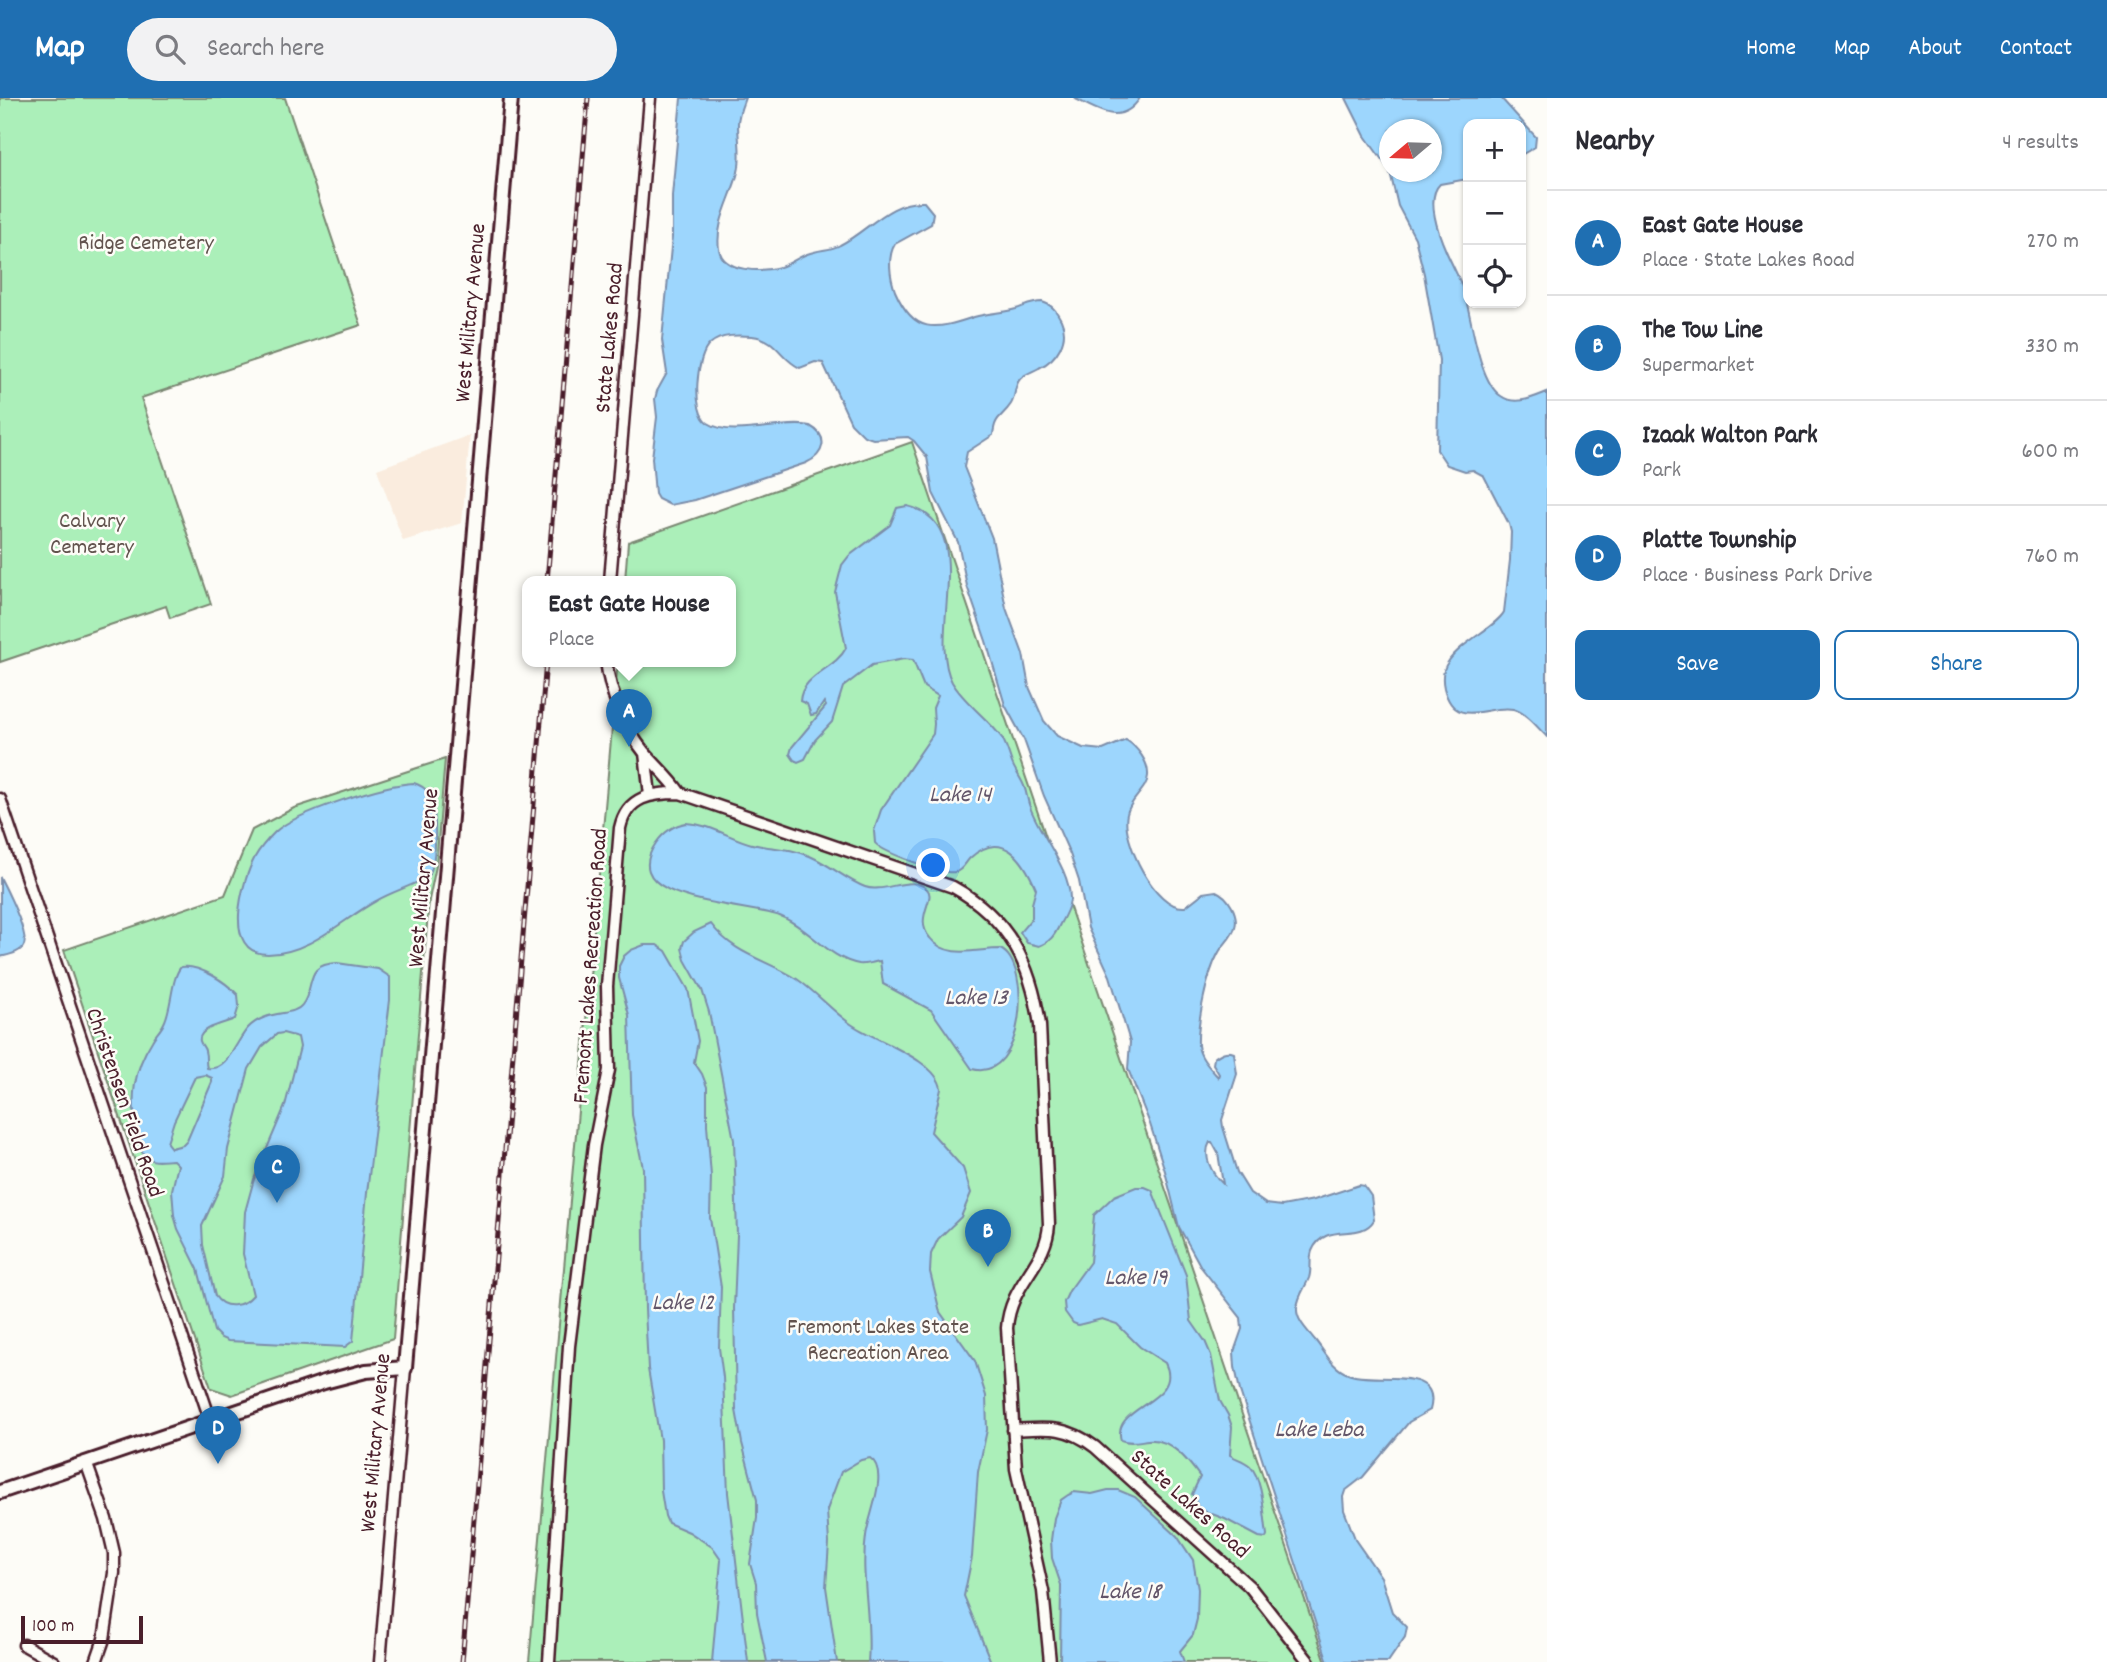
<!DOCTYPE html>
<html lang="en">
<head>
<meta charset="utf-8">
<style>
  :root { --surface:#fff; --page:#f2f2f3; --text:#2b2b33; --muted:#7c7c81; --line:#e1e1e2; --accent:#1f6fb2 }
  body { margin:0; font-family:Dekko,sans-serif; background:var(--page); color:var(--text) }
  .controls { position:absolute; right:21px; top:21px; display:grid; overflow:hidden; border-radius:14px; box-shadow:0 2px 5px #0004 }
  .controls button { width:63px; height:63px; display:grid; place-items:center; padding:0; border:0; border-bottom:2px solid var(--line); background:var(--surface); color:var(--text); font:35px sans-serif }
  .compass { position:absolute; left:1379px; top:21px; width:63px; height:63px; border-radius:50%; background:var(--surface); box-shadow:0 2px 5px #0004; rotate:251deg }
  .scale { position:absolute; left:21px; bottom:18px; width:122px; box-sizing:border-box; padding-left:7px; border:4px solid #4a1f2b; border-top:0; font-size:19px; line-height:24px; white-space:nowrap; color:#4a1f2b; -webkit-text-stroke:5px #fdfcf7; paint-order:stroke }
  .you { position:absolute; left:934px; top:768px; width:24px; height:24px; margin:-18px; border:5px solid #fff; border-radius:50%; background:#1a73e8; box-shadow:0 0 0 10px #1a73e833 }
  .badge { display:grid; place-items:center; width:46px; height:46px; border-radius:50%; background:var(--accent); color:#fff; font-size:23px; font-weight:700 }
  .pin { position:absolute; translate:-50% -58px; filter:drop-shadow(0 2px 4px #0008) }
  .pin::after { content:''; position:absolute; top:37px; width:24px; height:21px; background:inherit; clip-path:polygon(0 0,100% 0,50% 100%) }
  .popup { position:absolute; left:522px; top:478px; width:214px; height:91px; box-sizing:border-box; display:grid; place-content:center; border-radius:14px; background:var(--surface); filter:drop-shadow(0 2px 5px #0005); font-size:23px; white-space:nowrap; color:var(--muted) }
  .popup b { font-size:26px; color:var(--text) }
  .popup::after { content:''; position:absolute; left:50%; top:100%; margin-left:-14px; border:14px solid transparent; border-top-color:var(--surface) }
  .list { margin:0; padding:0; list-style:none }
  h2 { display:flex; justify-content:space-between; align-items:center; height:91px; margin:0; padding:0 28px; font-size:30px }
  h2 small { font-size:23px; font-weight:400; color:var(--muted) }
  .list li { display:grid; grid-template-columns:46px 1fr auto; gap:21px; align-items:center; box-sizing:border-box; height:105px; padding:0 28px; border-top:2px solid var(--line) }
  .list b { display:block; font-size:26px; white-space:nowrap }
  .list p { margin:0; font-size:23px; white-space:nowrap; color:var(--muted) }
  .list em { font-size:23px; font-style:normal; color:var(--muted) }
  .actions { display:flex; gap:14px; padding:21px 28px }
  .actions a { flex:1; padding:16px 0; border:2px solid var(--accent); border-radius:14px; text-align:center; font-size:24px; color:var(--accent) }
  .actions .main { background:var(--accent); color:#fff }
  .icon { flex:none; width:38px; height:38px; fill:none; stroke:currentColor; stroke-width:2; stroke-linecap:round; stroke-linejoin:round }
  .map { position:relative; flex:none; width:1547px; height:1564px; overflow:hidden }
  header { display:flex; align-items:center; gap:42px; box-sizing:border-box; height:98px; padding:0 35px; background:var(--accent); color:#fff }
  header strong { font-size:33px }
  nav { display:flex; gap:38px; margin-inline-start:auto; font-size:24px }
  .search { width:490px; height:63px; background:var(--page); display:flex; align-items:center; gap:18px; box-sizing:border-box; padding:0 24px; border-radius:38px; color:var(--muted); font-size:26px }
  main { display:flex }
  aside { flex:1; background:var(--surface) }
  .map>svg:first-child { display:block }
</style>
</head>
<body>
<header>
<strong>Map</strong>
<div class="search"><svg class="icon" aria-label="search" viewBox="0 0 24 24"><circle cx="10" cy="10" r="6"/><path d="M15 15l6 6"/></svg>Search here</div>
<nav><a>Home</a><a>Map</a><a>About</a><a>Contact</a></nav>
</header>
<main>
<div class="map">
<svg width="1547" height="1564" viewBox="0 0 1547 1564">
  <rect width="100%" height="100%" fill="#fdfcf7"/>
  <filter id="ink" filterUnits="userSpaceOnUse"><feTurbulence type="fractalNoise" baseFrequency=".0143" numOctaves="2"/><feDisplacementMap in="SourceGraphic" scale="14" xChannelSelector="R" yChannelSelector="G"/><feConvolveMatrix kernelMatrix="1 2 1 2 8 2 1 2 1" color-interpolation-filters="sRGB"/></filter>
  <g filter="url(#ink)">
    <path fill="#faecde" d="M 470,337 L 462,425 L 403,443 L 377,371 Z"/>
    <path fill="#abefb9" stroke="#7a8772" stroke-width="2" d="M 0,0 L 285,0 L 361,227 L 141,300 L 211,506 L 170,520 L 166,508 L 0,564 Z
      M 912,344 L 1326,1564 L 529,1564 L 618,563 L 730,563 L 730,483 L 625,483 L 628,444 Z
      M 445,661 L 436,768 L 429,802 L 393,1241 L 232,1297 L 211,1290 L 64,852 L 225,797 L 252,732 L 294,710 Z"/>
    <path fill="#9dd6fd" stroke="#7c8da9" stroke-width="2" fill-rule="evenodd" d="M 681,0 L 745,0 C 742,8 738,17 738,26 C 738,42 742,57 738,74 C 732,99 715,124 719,151 C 723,175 763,174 780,169 C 792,165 802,156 814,154 C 823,151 832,152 840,147 C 868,133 890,102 924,104 L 933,115 L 931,126 L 895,146 C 887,159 890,179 895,193 C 914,237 935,232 974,219 C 988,215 1002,215 1016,211 C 1025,208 1032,204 1042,204 C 1052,207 1056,212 1061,222 C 1070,241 1057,261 1039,270 C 1032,274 1026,275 1020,281 C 1014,288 1016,298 1011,306 C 1002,320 995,317 993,337 L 967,354 L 964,369 L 992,440 L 1006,510 L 1023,556 L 1029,589 L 1044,623 L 1057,638 L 1083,650 L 1103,652 L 1126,642 C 1137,649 1149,664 1148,678 C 1147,692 1130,701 1127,716 C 1121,741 1155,812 1185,809 L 1203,795 L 1216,793 C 1228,798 1239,816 1235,829 C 1233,839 1222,847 1218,856 C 1207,876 1197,924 1198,947 C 1199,959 1210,970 1218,979 L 1219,976 L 1213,966 L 1214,960 C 1221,955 1226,952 1234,955 L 1237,976 L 1222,1022 L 1223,1029 L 1237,1074 L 1250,1095 L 1266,1106 L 1282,1108 L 1314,1102 L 1359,1087 L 1364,1088 L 1371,1098 L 1374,1122 C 1360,1145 1325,1122 1312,1153 C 1309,1162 1312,1171 1309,1180 C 1305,1190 1298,1198 1297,1210 C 1296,1222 1308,1233 1315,1242 C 1325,1254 1332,1270 1348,1276 C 1372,1287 1443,1265 1430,1312 L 1409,1324 L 1363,1379 L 1345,1393 L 1343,1399 L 1344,1412 L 1356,1443 L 1381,1479 L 1392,1514 L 1407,1529 L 1405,1539 L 1388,1564 L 1328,1564 L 1240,1293 L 1235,1269 L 1234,1254 L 1242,1231 L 1241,1220 L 1201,1169 L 1179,1129 L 1165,1073 L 1150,1026 L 1128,971 L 1130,944 L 1110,878 L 1088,830 L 1079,783 L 1070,756 L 1044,698 L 1024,642 L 1005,607 L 986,543 L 967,488 L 958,444 L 933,395 L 927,359 L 914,343 L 908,339 L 873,341 L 864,338 L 851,325 L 823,265 L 815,264 L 800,270 C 780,261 778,241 752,238 C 739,237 721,236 710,246 C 696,258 691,314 708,325 C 733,341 782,322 810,328 C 830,339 824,357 806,365 L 695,402 L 670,407 L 658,401 L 655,396 L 652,360 L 657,319 L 655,301 L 657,293 L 667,275 L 662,242 L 672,139 L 672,98 ZM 1210,1044 L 1212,1044 L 1218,1055 L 1223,1086 C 1212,1076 1202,1058 1210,1044 Z
      M 1074,0 L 1140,0 C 1121,29 1097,12 1074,0 Z
      M 1346,0 L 1501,0 L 1536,39 L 1535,49 L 1521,57 L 1521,26 L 1468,26 L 1468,81 L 1440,86 C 1425,100 1439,137 1446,153 C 1452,167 1461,182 1465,198 C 1472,222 1479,284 1501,298 C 1515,308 1532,300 1547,294 L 1547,639 C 1538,630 1526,614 1513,611 C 1487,606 1455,633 1444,590 C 1442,581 1442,572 1448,564 C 1461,544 1496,529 1504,514 L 1510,462 L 1511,434 L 1509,426 L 1484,378 L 1473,372 L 1465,373 L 1447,367 L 1437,352 L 1439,262 L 1424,176 L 1415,140 L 1398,108 L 1390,74 L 1432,74 L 1432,32 L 1390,32 L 1390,73 L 1365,38 Z
      M 907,408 C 982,425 926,536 952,584 C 965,606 988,620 1002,640 C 1007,648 1009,657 1012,665 C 1015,673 1021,680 1024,688 C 1027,695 1027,702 1030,709 C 1040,737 1071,772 1070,802 C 1069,810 1064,819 1060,826 C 1055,837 1050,844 1039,848 L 1027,845 L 1020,834 L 1032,820 L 1032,806 L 1036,791 C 1024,762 1003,730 970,760 C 965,765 962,773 955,774 C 944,777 882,754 875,745 L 874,733 L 881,712 L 933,636 L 934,626 L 933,610 L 938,598 L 924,589 L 913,562 L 904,561 L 872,567 L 843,589 L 832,624 L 815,642 L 805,661 L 798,664 L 794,662 L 790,656 L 792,649 L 826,608 L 824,604 L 816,616 L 811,617 L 807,606 L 800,603 C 802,576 835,572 846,550 L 835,494 L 842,467 L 849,458 L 890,427 L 897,410 Z
      M 414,685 C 420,687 424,689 428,694 C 438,710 437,761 429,778 C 413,788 393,793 376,803 C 343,821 309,856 268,856 C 221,856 242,783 255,759 C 260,750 268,741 275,734 C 296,714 385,686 414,685 Z
      M 686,725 C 711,726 729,740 752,746 C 772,751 795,750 814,760 C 831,768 847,782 865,789 C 884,796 911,776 927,791 C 937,800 913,820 930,840 C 947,862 977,851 1000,851 C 1033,865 1025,985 972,971 L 931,912 L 883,886 L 880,863 C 873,864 866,867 859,866 C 829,861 809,830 782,819 C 753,805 613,807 656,745 C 664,734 673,727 686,725 Z
      M 0,779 C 6,791 29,835 24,847 C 21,855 7,857 0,859 Z
      M 711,826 C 733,856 767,862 797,881 C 816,894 832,913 851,926 C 873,942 938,962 941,991 L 931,1034 L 963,1070 L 971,1095 L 961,1119 L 938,1141 L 931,1156 L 930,1174 L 940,1214 L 975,1263 L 986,1298 L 987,1332 L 978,1374 L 972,1459 L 964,1498 L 991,1564 L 868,1564 C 872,1522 860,1478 866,1438 C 868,1418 890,1373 870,1360 L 861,1362 L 841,1374 L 827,1412 L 829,1445 L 826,1489 L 837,1564 L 767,1564 L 757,1515 L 756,1485 L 750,1466 L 757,1420 L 757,1402 L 742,1345 L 736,1312 L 734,1210 L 737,1137 L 734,1042 L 709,914 L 702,892 L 685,862 L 682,850 L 684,843 L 694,834 Z
      M 644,847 L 657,847 L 666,853 L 688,891 L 698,943 L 694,964 L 702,976 L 707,989 L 707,1027 L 711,1078 L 710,1120 L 721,1189 L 719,1250 L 723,1279 L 728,1395 L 748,1564 L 712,1564 L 721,1462 L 712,1449 L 689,1434 L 668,1425 L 665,1418 L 661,1393 L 660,1342 L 648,1271 L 645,1211 L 643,1070 L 632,1017 L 629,917 L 619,880 L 619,868 L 624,858 L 631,852 Z
      M 337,865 L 378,871 L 390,879 L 390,902 L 367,1095 L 353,1243 L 345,1249 L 228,1243 L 221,1240 L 214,1233 L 198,1171 L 178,1131 L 174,1117 L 172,1092 L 178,1067 L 173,1062 C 165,1062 154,1065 147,1060 C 140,1055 139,1043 137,1035 C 130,1001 133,973 152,943 C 155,937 161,932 164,925 C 172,910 171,880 181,869 C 199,866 226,884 238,897 L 239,908 L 235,921 C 226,925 197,930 200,943 C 201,947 205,950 205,953 C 207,959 205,964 207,970 C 227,974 236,943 248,930 C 266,911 293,919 302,907 C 316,889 303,866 337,865 ZM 283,935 L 298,939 L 300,949 L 285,1008 L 254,1081 L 245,1114 L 243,1156 L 253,1197 C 243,1209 224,1212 215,1198 L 203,1147 L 202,1128 L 225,1078 L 228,1051 L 249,971 L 262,949 L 277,936 ZM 205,977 L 212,980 L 212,984 L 187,1043 L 183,1047 L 171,1050 L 167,1045 L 174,1023 L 195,979 Z
      M 1136,1089 L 1145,1089 L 1152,1092 L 1186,1177 L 1191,1223 L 1205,1243 L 1211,1257 L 1220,1303 L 1228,1317 L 1232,1329 L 1230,1357 C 1236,1361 1244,1362 1250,1368 C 1263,1381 1264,1419 1267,1437 L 1266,1440 L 1259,1439 L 1225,1421 L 1199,1411 L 1192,1396 L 1200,1379 C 1188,1362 1170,1340 1148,1342 C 1139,1343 1130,1346 1121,1342 C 1110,1308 1185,1304 1165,1265 L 1140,1249 L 1117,1226 L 1102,1221 L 1078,1227 L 1073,1225 L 1065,1214 L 1064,1204 L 1069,1193 L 1090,1164 L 1094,1117 L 1114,1098 Z
      M 1108,1392 L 1118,1392 L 1135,1399 L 1177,1438 L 1193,1462 L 1198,1491 L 1197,1521 L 1193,1537 L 1180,1553 L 1184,1564 L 1060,1564 L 1061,1487 L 1052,1460 L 1051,1442 L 1054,1420 L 1061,1402 L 1068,1397 L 1074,1394 L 1092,1396 Z"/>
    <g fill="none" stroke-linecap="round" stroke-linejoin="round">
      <defs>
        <path id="minor" d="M 610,483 L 650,0
          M 606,563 C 610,595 624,629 644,654 C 656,668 670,680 680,695
          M 645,655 L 650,697
          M 0,701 L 210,1321
          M 1013,1332 C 1047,1330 1066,1327 1095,1349 L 1250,1489 L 1309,1564
          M 86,1364 L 106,1421 L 114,1455 L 114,1475 L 104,1541 L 96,1564
          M 24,1547 L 54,1564
          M 380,1564 L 405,1270
          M 549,1564 L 569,1248 L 594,1047 L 609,972 L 607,888 L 620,730 C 627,698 652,695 680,695 L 953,789 C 1009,820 1031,866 1040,927 L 1049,1126 C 1047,1167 1010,1185 1007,1230 L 1016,1371 L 1043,1493 L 1050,1564"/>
        <path id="major" d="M 0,1394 L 324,1284 L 366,1273 L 405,1270 L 511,0"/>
      </defs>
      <use href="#minor" stroke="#4a1f2b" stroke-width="15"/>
      <use href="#major" stroke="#4a1f2b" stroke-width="18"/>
      <use href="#minor" stroke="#fdfcf7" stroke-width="10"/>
      <use href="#major" stroke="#fdfcf7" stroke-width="12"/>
      <defs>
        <path id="rail" d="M 547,483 L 588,0
          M 462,1564 L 546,563"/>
      </defs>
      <use href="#rail" stroke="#4a1f2b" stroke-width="5"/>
      <use href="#rail" stroke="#fdfcf7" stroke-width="2.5" stroke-dasharray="8" stroke-linecap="butt"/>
    </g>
  </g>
  <g text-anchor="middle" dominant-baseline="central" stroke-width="5" stroke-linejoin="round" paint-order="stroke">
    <g font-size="23" fill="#62534e" stroke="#fdfcf7">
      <text x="146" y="146">Ridge Cemetery</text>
      <text x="92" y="424">Calvary<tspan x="92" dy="26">Cemetery</tspan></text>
      <text x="878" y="1230">Fremont Lakes State<tspan x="878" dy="26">Recreation Area</tspan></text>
    </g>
    <g font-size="23" fill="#4a1f2b" stroke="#fdfcf7">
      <text transform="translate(472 215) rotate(-85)">West Military Avenue</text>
      <text transform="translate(611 240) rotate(-85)">State Lakes Road</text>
      <text transform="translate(425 780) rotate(-85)">West Military Avenue</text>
      <text transform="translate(592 868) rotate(-86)">Fremont Lakes Recreation Road</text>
      <text transform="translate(123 1005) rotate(71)">Christensen Field Road</text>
      <text transform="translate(377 1345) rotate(-85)">West Military Avenue</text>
      <text transform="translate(1189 1407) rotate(42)">State Lakes Road</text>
    </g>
    <g font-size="24" font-style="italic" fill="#63566a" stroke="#fdfcf7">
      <text x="960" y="698">Lake 14</text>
      <text x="976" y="901">Lake 13</text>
      <text x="1136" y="1181">Lake 19</text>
      <text x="683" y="1206">Lake 12</text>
      <text x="1319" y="1333">Lake Leba</text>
      <text x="1130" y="1495">Lake 18</text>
    </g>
  </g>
</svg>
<div class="controls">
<button>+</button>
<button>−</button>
<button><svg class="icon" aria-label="locate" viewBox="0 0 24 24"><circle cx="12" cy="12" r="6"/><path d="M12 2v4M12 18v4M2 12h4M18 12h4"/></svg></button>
</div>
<svg class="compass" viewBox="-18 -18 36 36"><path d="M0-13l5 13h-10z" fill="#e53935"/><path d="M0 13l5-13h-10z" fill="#7c7c81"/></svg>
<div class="scale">100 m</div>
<div class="you"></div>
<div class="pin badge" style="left:629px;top:649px">A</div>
<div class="popup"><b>East Gate House</b>Place</div>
<div class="pin badge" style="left:988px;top:1169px">B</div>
<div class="pin badge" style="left:277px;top:1105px">C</div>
<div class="pin badge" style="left:218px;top:1366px">D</div>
</div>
<aside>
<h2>Nearby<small>4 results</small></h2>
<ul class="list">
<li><span class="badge">A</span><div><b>East Gate House</b><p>Place · State Lakes Road</p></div><em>270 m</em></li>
<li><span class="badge">B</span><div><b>The Tow Line</b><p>Supermarket</p></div><em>330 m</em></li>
<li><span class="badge">C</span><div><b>Izaak Walton Park</b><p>Park</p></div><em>600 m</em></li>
<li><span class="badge">D</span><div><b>Platte Township</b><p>Place · Business Park Drive</p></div><em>760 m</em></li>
</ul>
<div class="actions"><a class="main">Save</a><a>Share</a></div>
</aside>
</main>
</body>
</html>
